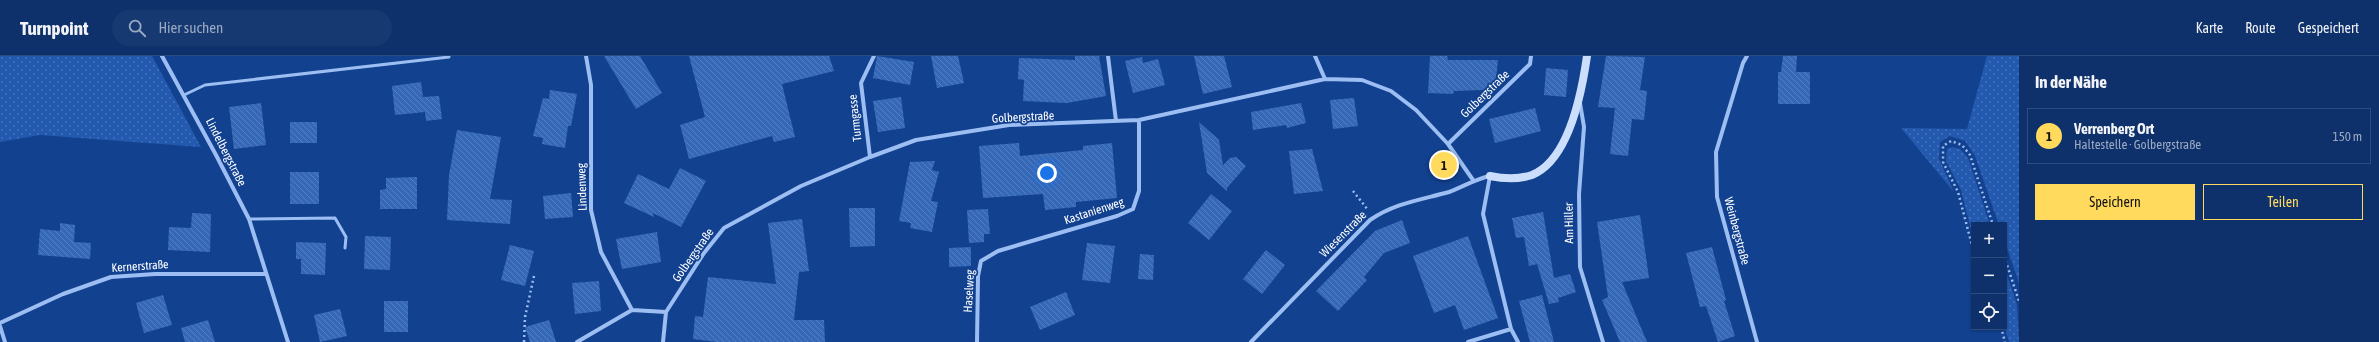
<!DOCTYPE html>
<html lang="de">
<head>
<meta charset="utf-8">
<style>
  :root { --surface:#0e316c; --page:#173972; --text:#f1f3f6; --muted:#9ba9c2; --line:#2e4c7f; --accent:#ffda5d }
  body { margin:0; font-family:"Asap Condensed",sans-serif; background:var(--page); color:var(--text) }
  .controls { position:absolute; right:12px; bottom:12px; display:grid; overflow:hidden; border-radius:0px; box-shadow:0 1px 3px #0004 }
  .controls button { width:36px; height:36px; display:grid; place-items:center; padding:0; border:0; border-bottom:1px solid var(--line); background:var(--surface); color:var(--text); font:20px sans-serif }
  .you { position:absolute; left:1047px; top:117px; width:14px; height:14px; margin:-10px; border:3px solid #fff; border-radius:50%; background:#1a73e8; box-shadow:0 0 0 6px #1a73e833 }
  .badge { display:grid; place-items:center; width:26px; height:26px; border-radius:50%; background:var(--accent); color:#111; font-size:13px; font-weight:700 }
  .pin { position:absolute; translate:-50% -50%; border:2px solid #fff; box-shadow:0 1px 4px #0006 }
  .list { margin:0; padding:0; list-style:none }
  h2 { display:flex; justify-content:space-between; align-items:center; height:52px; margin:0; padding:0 16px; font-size:17px }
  h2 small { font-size:13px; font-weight:400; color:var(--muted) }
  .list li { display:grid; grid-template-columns:26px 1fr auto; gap:12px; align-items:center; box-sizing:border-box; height:56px; margin:0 8px 8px; padding:0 8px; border:1px solid var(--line); border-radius:0px }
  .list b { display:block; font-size:15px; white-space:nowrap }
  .list p { margin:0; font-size:13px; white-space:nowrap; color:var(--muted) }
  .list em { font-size:13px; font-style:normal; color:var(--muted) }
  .actions { display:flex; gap:8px; padding:12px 16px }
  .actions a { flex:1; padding:9px 0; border:1px solid var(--accent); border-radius:0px; text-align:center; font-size:14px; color:var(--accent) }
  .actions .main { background:var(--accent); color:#111 }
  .icon { flex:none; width:22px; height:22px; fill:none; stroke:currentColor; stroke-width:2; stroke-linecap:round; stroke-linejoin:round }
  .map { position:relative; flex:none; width:2019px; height:286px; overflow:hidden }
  header { display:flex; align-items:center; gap:24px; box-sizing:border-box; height:56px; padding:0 20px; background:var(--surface); border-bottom:1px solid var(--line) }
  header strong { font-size:19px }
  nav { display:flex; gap:22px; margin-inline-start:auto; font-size:14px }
  .search { width:280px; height:36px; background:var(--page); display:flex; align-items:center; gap:10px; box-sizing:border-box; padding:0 14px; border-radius:22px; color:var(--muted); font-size:15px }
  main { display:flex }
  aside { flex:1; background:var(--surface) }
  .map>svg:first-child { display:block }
</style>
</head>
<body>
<header>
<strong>Turnpoint</strong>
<div class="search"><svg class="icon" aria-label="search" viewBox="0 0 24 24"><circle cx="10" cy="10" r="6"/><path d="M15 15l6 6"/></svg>Hier suchen</div>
<nav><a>Karte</a><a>Route</a><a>Gespeichert</a></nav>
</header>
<main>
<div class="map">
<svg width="2019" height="286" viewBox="0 0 2019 286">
  <defs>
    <pattern id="grass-dots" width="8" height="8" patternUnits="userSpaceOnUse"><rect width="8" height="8" fill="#235aaf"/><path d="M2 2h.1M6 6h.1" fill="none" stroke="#4473bb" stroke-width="1.8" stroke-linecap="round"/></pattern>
    <pattern id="building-back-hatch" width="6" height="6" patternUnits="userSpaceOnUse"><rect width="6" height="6" fill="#3568b7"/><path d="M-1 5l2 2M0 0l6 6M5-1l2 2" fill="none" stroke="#537fc2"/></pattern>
  </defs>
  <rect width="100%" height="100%" fill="#124190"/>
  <path fill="url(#grass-dots)" d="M 0,0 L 152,0 L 201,91 L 40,79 L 0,86 Z
    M 1987,0 L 2019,0 L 2019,227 L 2004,183 L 2004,169 L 1999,169 L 1975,100 L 1965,85 L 1950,80 L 1940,86 L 1939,103 L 1954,136 L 1901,72 L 1967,73 Z
    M 1952,91 L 1960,93 L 1968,102 L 1990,169 L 1974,169 L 1974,186 L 1961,134 L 1946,105 L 1947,93 Z
    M 2004,210 L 2017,249 L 2019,286 L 2009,286 L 2004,269 Z"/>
  <path fill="url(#building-back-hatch)" d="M 604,0 L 640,0 L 662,37 L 636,53 Z
    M 689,0 L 829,0 L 834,15 L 782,28 L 795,81 L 774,86 L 772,80 L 689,103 L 680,69 L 705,61 Z
    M 877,0 L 914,6 L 910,29 L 873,22 Z
    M 931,0 L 958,0 L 964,27 L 937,32 Z
    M 1075,0 L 1099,0 L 1106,40 L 1067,47 L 1023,45 L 1024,24 L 1018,23 L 1019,2 L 1075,4 Z
    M 1194,0 L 1224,0 L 1232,31 L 1203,38 Z
    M 1430,0 L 1447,0 L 1448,4 L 1498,4 L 1496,23 L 1483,34 L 1454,35 L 1453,38 L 1428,37 Z
    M 1606,0 L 1645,1 L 1640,34 L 1647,35 L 1644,64 L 1632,63 L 1628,100 L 1610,98 L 1615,52 L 1598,51 Z
    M 1783,0 L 1797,0 L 1796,16 L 1810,16 L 1810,48 L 1778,48 L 1778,16 L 1781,16 Z
    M 1142,1 L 1143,7 L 1158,3 L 1165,29 L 1133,37 L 1125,5 Z
    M 1546,12 L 1568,14 L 1566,41 L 1544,39 Z
    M 421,26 L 423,41 L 439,40 L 442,63 L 426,65 L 425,56 L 395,59 L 392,30 Z
    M 550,34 L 577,38 L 571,70 L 568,70 L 565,92 L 542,88 L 543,82 L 533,80 L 543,42 L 549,43 Z
    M 901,41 L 905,72 L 878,76 L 873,45 Z
    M 1354,42 L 1358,70 L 1333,73 L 1330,44 Z
    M 261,47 L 266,89 L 234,93 L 229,51 Z
    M 1301,47 L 1306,67 L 1287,72 L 1286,69 L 1253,74 L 1251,56 Z
    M 1535,52 L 1541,75 L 1495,87 L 1489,63 Z
    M 290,66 L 317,66 L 317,87 L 290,87 Z
    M 1199,66 L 1219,84 L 1223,109 L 1230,102 L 1236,101 L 1246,110 L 1227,132 L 1227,135 L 1207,117 Z
    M 457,74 L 501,81 L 490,143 L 512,144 L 510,168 L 447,164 L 449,119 Z
    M 1019,87 L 1020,100 L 1083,94 L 1083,90 L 1112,87 L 1117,142 L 1076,146 L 1076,151 L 1045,154 L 1043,138 L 983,142 L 979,90 Z
    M 1312,93 L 1323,135 L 1294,138 L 1289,95 Z
    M 935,105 L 932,114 L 939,116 L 931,145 L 938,146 L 932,176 L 910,172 L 911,167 L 899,165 L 910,106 Z
    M 680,112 L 706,125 L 681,171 L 653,157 L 654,161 L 624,147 L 638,118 L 669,133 Z
    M 290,116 L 319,116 L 319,148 L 290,148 Z
    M 417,121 L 417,153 L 380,153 L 380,134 L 386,133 L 386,122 Z
    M 571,137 L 573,161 L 545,163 L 543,140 Z
    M 1211,138 L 1232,155 L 1209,184 L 1188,167 Z
    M 849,152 L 875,152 L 875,190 L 850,191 Z
    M 988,153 L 990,178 L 984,178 L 984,186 L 969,187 L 967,154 Z
    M 1543,156 L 1554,222 L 1570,218 L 1576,236 L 1558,242 L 1559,246 L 1549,248 L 1537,208 L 1529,210 L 1524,181 L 1516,182 L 1512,162 Z
    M 192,157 L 211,158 L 210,196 L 168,194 L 169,171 L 191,172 Z
    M 1640,159 L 1649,222 L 1622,226 L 1647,286 L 1620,286 L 1602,244 L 1608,241 L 1597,166 Z
    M 802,163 L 809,215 L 799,216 L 794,264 L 824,264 L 825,286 L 717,286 L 693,283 L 695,260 L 703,261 L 708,221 L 776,228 L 768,167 Z
    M 1402,164 L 1410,187 L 1384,197 L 1364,221 L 1367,224 L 1338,255 L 1316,235 L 1375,175 Z
    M 60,167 L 75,169 L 74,186 L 91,187 L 90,203 L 38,199 L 40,173 L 60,175 Z
    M 657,176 L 661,206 L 622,213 L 616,183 Z
    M 365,180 L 391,181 L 390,214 L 364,213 Z
    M 1468,180 L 1498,262 L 1464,274 L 1455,249 L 1434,257 L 1413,200 Z
    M 296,186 L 326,187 L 325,219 L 301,218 L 301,203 L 296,203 Z
    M 1087,187 L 1115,190 L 1110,227 L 1082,224 Z
    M 510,189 L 534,195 L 525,230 L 501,224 Z
    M 971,191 L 971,210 L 949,211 L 949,192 Z
    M 1712,191 L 1726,244 L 1724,245 L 1735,280 L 1718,286 L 1706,250 L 1700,251 L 1686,197 Z
    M 1266,194 L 1285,209 L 1262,238 L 1243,223 Z
    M 1140,198 L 1154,199 L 1153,224 L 1138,223 Z
    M 599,225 L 601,255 L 575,258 L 572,227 Z
    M 1066,236 L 1075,259 L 1040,274 L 1030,251 Z
    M 163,239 L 172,269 L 144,277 L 136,247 Z
    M 1542,239 L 1554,286 L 1530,286 L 1519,245 Z
    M 384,245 L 408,245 L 408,276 L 384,276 Z
    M 340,253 L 347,280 L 320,286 L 314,259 Z
    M 208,264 L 215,286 L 185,286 L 181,272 Z
    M 549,264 L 556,286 L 530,286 L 525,271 Z"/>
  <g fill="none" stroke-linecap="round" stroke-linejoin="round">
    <path stroke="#9cbef2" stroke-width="2.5" stroke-dasharray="2 3" stroke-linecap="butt" d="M 1353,135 L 1368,154
      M 1974,197 L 1958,136 L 1943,106 L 1943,90 L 1951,85 L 1962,89 L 1970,99 L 1993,169
      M 2004,200 L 2019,245
      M 2001,271 L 2005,286
      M 524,286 L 525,261 L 534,220"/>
    <path stroke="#9cbef2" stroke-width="3" d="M 184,39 L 205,29 L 449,1
      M 249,163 L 335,162 L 346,181 L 345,192"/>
    <path stroke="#9cbef2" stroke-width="4" d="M 162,0 L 216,99 L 249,163 L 288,286
      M 586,0 L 591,29 L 591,154 L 601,196 L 632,254
      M 1108,0 L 1116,65
      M 1315,0 L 1325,23
      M 1747,0 L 1743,7 L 1716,96 L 1717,141 L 1757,286
      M 1580,47 L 1584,71 L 1579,138 L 1580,211 L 1603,286
      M 1448,88 L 1530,8 L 1531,0
      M 870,101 L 861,27 L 874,0
      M 0,267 L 63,238 L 111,221 L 155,218 L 266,218
      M 0,270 L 5,286
      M 577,286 L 632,254 L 666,256
      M 663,286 L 666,256 L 704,197 L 724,172 L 801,130 L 870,101 L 916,84 L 1009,69 L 1139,64 L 1325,23 L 1362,24 L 1391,35 L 1416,54 L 1448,88 L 1473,124
      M 977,286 L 978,220 L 981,205 L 998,195 L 1117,160 L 1133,153 L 1139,135 L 1139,64
      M 1251,286 L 1370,164 C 1395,147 1420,144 1449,136 C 1463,131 1475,123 1490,120 L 1483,158 L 1511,273 L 1518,286
      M 1468,286 L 1511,273"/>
    <path stroke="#cbdefc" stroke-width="8" d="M 1490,120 C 1504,123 1517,124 1532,119 C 1569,104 1582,35 1587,0"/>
  </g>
  <g text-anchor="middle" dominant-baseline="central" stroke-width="3.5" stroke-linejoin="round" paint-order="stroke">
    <g font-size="12" fill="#fff" stroke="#124190">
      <text transform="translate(1485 38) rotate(-44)">Golbergstraße</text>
      <text transform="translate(1023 61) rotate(-3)">Golbergstraße</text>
      <text transform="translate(855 62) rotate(-96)">Turmgasse</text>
      <text transform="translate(226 96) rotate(63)">Lindelbergstraße</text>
      <text transform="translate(582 131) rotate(-92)">Lindenweg</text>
      <text transform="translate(1094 155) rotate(-18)">Kastanienweg</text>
      <text transform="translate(1569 167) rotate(-91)">Am Hiller</text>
      <text transform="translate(1737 175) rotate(75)">Weinbergstraße</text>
      <text transform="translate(1343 178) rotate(-45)">Wiesenstraße</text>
      <text transform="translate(693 199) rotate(-55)">Golbergstraße</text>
      <text transform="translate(140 210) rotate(-4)">Kernerstraße</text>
      <text transform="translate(969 235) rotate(-87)">Haselweg</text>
    </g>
  </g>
</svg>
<div class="controls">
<button>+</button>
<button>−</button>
<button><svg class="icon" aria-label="locate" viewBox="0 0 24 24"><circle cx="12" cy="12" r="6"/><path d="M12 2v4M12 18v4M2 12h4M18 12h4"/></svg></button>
</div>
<div class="you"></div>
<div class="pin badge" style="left:1444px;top:109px">1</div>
</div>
<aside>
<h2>In der Nähe<small></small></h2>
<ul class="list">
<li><span class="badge">1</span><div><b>Verrenberg Ort</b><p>Haltestelle · Golbergstraße</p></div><em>150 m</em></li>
</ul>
<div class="actions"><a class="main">Speichern</a><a>Teilen</a></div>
</aside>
</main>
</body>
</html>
